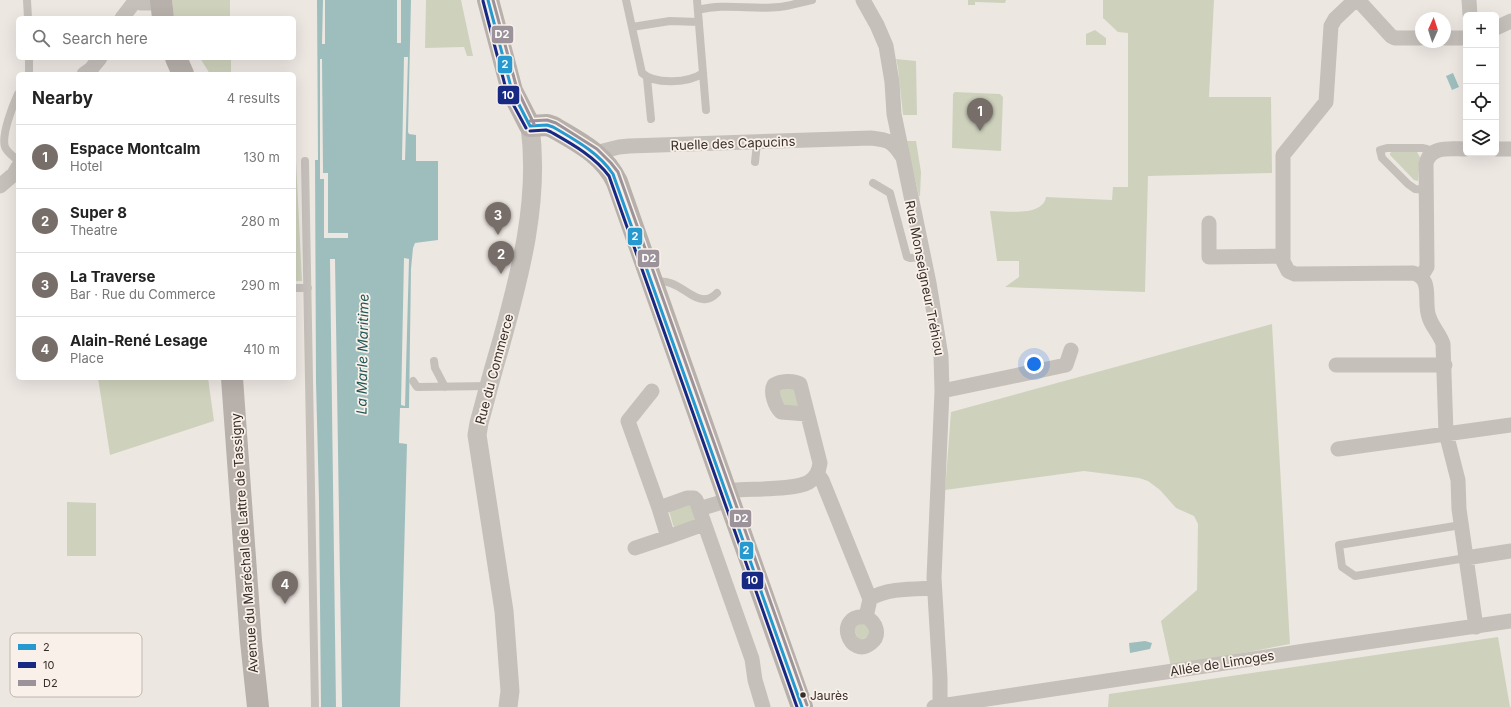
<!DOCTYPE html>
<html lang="en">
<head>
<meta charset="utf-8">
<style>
  :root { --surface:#fff; --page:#f2f2f2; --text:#222; --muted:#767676; --line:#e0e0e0; --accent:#776e6a }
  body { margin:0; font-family:Inter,sans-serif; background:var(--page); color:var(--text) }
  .controls { position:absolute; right:12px; top:12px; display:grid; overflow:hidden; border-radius:6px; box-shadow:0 4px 16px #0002 }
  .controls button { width:36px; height:36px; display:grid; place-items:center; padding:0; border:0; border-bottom:1px solid var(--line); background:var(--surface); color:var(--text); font:20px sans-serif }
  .compass { position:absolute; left:1415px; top:12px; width:36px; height:36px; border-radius:50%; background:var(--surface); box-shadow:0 4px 16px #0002; rotate:3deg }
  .you { position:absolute; left:1034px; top:364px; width:14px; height:14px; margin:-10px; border:3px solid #fff; border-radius:50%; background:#1a73e8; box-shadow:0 0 0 6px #1a73e833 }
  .badge { display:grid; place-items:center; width:26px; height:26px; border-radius:50%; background:var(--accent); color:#fff; font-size:13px; font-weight:700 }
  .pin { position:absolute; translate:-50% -33px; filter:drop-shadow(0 1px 2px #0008) }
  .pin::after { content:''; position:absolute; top:21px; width:14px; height:12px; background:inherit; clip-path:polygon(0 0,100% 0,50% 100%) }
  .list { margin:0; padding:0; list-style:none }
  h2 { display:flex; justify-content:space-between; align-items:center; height:52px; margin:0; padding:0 16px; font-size:17px }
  h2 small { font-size:13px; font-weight:400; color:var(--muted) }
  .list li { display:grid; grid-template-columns:26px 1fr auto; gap:12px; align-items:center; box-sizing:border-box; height:64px; padding:0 16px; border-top:1px solid var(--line) }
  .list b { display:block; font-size:15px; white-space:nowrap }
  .list p { margin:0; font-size:13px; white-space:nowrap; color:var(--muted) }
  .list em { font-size:13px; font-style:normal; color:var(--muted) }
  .icon { flex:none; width:22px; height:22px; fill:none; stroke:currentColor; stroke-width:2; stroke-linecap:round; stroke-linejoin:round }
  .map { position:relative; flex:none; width:1511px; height:707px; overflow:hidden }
  .search { position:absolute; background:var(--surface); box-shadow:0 4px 16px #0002; left:16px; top:16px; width:280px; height:44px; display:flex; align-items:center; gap:10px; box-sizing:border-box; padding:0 14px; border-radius:6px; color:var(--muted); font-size:15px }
  .panel { position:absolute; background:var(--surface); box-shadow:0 4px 16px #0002; left:16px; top:72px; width:280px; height:308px; border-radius:6px }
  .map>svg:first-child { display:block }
</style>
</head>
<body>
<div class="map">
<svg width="1511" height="707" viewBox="0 0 1511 707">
  <rect width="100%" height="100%" fill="#ede7e2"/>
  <path fill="#ced2bc" d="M 172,0 L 230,0 L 230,18 L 174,18 Z
    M 426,0 L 461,0 L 473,56 L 467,56 L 464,47 L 425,48 Z
    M 968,0 L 1006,0 L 1005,3 L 975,2 L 975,5 L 968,5 Z
    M 1103,0 L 1214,0 L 1209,97 L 1271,97 L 1272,173 L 1148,176 L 1145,292 L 1005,287 L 1019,277 L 1019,261 L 997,261 L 990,211 C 1005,211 1043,217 1046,197 L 1112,200 L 1113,187 L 1128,187 L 1128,33 L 1118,32 L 1103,18 Z
    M 1095,30 L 1106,38 L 1106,45 L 1086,45 L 1086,34 Z
    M 200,58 L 231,58 L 231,74 L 210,74 Z
    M 896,59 L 916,61 L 917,115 L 903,115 L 898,68 Z
    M 955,92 L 1000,94 L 1003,97 L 1001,151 L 952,148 L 953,94 Z
    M 906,141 L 916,141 L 921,172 L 920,196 L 919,196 Z
    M 1393,151 L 1417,152 L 1420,157 L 1418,181 L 1414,180 L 1390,155 L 1390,153 Z
    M 294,160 L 296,161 L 302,281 L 294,281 Z
    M 1272,324 L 1290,644 L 1171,667 L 1161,621 L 1197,590 L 1198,524 L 1194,516 L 1176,508 L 1160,490 L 1148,481 L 1139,478 L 1084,471 L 945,490 L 951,412 Z
    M 98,378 L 208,378 L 214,421 L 110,455 Z
    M 795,387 L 800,404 L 797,406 L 786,408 L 779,396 L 780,390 Z
    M 67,502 L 96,503 L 96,556 L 67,556 Z
    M 690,502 L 697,519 L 676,529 L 673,525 L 669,511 Z
    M 864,621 L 872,634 L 859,641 L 853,627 Z
    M 1498,637 L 1510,707 L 1108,707 L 1109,694 Z"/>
  <path fill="#9ebebe" d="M 317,0 L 411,0 L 408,132 L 409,134 L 416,135 L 416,161 L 438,161 L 438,240 L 415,243 L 413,248 L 411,269 L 409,408 L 400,408 L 399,443 L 407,444 L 400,707 L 321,707 L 319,500 L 316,382 L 315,160 L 318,160 Z
    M 1453,73 L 1459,87 L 1452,90 L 1446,76 Z
    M 1145,641 L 1152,643 L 1150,649 L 1130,653 L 1129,643 Z"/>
  <path fill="#ede7e2" d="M 323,0 L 325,0 L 325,44 L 322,44 Z
    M 397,0 L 401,0 L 401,43 L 397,43 Z
    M 404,57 L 408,57 L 405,160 L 402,160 Z
    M 320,59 L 322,59 L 323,173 L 328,173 L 328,233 L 348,233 L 348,238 L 324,238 L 324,179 L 320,179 Z
    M 404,258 L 409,259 L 405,406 L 401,405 Z
    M 330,259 L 335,259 L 342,707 L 336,707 Z"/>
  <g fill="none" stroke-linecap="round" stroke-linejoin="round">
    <path stroke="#c6c0bb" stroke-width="8" d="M 27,0 L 28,18
      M 626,0 L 642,73 C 655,85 689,83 703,73
      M 697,0 L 706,110
      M 698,10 C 725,3 752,10 779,7 C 790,6 801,2 812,0
      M 632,27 L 670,21 L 699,22
      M 29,58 L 29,74
      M 647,78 L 651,119
      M 18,94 C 13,105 1,135 5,147 C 7,152 13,156 18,161
      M 305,161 L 315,707
      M 755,162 L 757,143
      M 873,183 L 890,193 L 907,257 L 910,258 L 923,257
      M 1426,190 L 1415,189 L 1408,184 L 1382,158 L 1380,150 L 1387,148 L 1422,148 L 1427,149 L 1433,152
      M 653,283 C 676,275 691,302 706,299 C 710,299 714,296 717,293
      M 294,288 L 308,288
      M 434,361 L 435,368 L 445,387
      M 413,381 L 417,387 L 489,386
      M 1461,525 L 1339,545 L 1342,567 L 1355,576 L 1466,558"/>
    <path stroke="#c6c0bb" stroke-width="15" d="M 137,0 L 141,3 L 161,3
      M 863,0 L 877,25 L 886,46 L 892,82 L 894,114 L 929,283 L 941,356 L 942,391 L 934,578 L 940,678 L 940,707
      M 1355,0 L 1335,19 L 1331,26 L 1326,102 L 1283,155 L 1283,261 L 1288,271 L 1295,274 L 1413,273 C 1434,278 1423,302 1429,317 C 1432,327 1440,334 1443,344 L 1446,433 L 1458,480 L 1459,509 L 1476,627
      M 1358,0 L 1391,36 L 1395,38 L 1421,38
      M 1469,0 L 1470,15
      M 122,18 L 136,0
      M 1496,28 L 1511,21
      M 1445,38 L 1466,38
      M 84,74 L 91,69 L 100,58
      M 1496,149 L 1511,149
      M 595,153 L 619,147 L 629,146 L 871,138 C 889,140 892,141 902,156
      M 0,186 L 14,174 L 18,167
      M 1209,223 L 1209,257 L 1282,256
      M 1421,277 L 1427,267 L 1426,164 C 1430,145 1451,149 1466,149
      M 1336,365 L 1445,365
      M 652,391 L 628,421 L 659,508
      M 942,391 L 1066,365 L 1071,350
      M 1338,449 L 1511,425
      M 817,473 L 822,480 L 870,599 L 866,617 C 876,622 881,635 871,643 C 850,660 833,614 866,617
      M 726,491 C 747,488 794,491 809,482 C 816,478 819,471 820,463 L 800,384 C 793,380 781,381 774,385 C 770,392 775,406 781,412 L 807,414
      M 699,509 L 729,500
      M 704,524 L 668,537 L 659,508 L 687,498 L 694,498 L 696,500 L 752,659 L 755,680 L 763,707
      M 635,548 L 668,537
      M 1466,558 L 1511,551
      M 870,599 C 886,588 915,589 934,588
      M 934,707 L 1305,651 L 1511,621"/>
    <path stroke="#c6c0bb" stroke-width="19" d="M 508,707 L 510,691 L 504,611 L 477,435 L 479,423 C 486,398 492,373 500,347 C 520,275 540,201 530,126"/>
    <path stroke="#b7b0ab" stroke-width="22" d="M 161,0 L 163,18
      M 488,0 L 512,91 L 530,126 L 547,125 L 553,127 C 578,142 604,154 617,182 L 802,707
      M 176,58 L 183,74
      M 232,378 L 251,641 L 258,707"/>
    <defs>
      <path id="bus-1" d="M 488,0 L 512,91 L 530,126
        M 530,126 L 547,125 L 553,127 C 575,140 598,152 613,174 L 802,707"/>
      <path id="bus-2" d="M 483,1 L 507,93 L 526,128
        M 530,131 L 546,130 L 551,132 C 572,144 594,156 609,176 L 797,707"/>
      <path id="bus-3" d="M 493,0 L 517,89 L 534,124
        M 530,121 L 547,120 L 556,123 L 597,149 L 611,163 L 618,172 L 807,705"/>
    </defs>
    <use href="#bus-1" stroke="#f9f1e9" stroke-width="6"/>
    <use href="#bus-2" stroke="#f9f1e9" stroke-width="6"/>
    <use href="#bus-3" stroke="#f9f1e9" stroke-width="6"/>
    <use href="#bus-1" stroke="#2699d1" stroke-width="3"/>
    <use href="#bus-2" stroke="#172983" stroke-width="3"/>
    <use href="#bus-3" stroke="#9b9399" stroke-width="3"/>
  </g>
  <circle fill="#372d29" stroke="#f9f1e9" stroke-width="1.5" cx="803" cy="695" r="3.5"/>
  <g text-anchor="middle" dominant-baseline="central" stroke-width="3.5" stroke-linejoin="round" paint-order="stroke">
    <g font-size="12" fill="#372d29" stroke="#f9f1e9" text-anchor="start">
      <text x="810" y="695">Jaurès</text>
    </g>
    <g font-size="13" fill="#372d29" stroke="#f9f1e9">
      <text transform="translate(733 143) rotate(-2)">Ruelle des Capucins</text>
      <text transform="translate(925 278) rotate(79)">Rue Monseigneur Tréhiou</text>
      <text transform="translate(494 369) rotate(-75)">Rue du Commerce</text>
      <text transform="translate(244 543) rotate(-94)">Avenue du Maréchal de Lattre de Tassigny</text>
      <text transform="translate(1222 663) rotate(-9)">Allée de Limoges</text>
    </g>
    <g font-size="14" font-style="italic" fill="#1f5557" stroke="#f9f1e9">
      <text transform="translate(362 354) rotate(-89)">La Marle Maritime</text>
    </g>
  </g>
  <rect x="10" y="633" width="132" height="64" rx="6" fill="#f9f1e9" stroke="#bfb6af" stroke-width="1"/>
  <rect x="18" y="644" width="18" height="6" fill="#2699d1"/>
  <rect x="18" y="662" width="18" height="6" fill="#172983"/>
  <rect x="18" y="680" width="18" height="6" fill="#9b9399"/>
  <g font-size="11" fill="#372d29">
    <text x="43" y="651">2</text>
    <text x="43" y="669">10</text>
    <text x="43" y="687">D2</text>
  </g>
  <g stroke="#f9f1e9" stroke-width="1.5">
    <rect x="491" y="25" width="23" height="19" rx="4" fill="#9b9399"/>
    <rect x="497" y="55" width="16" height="19" rx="4" fill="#2699d1"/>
    <rect x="497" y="85" width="23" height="20" rx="4" fill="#172983"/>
    <rect x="627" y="227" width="16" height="19" rx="4" fill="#2699d1"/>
    <rect x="637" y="249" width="23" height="19" rx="4" fill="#9b9399"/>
    <rect x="729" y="509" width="23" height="19" rx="4" fill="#9b9399"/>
    <rect x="739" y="541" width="15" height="19" rx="4" fill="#2699d1"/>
    <rect x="741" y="571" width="23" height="19" rx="4" fill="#172983"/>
  </g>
  <g font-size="11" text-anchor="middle" font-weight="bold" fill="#fff">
    <text x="502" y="38">D2</text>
    <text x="505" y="68">2</text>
    <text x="508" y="99">10</text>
    <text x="635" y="240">2</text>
    <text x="649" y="262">D2</text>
    <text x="741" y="522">D2</text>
    <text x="746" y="554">2</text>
    <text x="752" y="584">10</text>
  </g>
</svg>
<div class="controls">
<button>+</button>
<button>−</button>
<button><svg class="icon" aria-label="locate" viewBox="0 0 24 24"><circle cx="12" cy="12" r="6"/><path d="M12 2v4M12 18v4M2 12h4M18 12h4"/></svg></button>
<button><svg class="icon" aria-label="layers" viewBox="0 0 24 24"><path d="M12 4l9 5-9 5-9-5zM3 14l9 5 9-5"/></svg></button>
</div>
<svg class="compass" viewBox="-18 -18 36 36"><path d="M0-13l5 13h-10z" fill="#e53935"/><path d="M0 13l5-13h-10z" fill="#767676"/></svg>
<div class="you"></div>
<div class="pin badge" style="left:980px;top:131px">1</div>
<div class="pin badge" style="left:501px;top:274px">2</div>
<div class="pin badge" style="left:498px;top:235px">3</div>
<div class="pin badge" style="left:285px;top:604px">4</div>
<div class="search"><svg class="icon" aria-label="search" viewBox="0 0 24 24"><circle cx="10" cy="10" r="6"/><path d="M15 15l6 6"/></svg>Search here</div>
<section class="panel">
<h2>Nearby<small>4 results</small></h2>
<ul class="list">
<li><span class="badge">1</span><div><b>Espace Montcalm</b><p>Hotel</p></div><em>130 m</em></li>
<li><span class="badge">2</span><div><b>Super 8</b><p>Theatre</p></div><em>280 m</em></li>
<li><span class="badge">3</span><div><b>La Traverse</b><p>Bar · Rue du Commerce</p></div><em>290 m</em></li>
<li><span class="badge">4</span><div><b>Alain-René Lesage</b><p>Place</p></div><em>410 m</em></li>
</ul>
</section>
</div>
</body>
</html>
